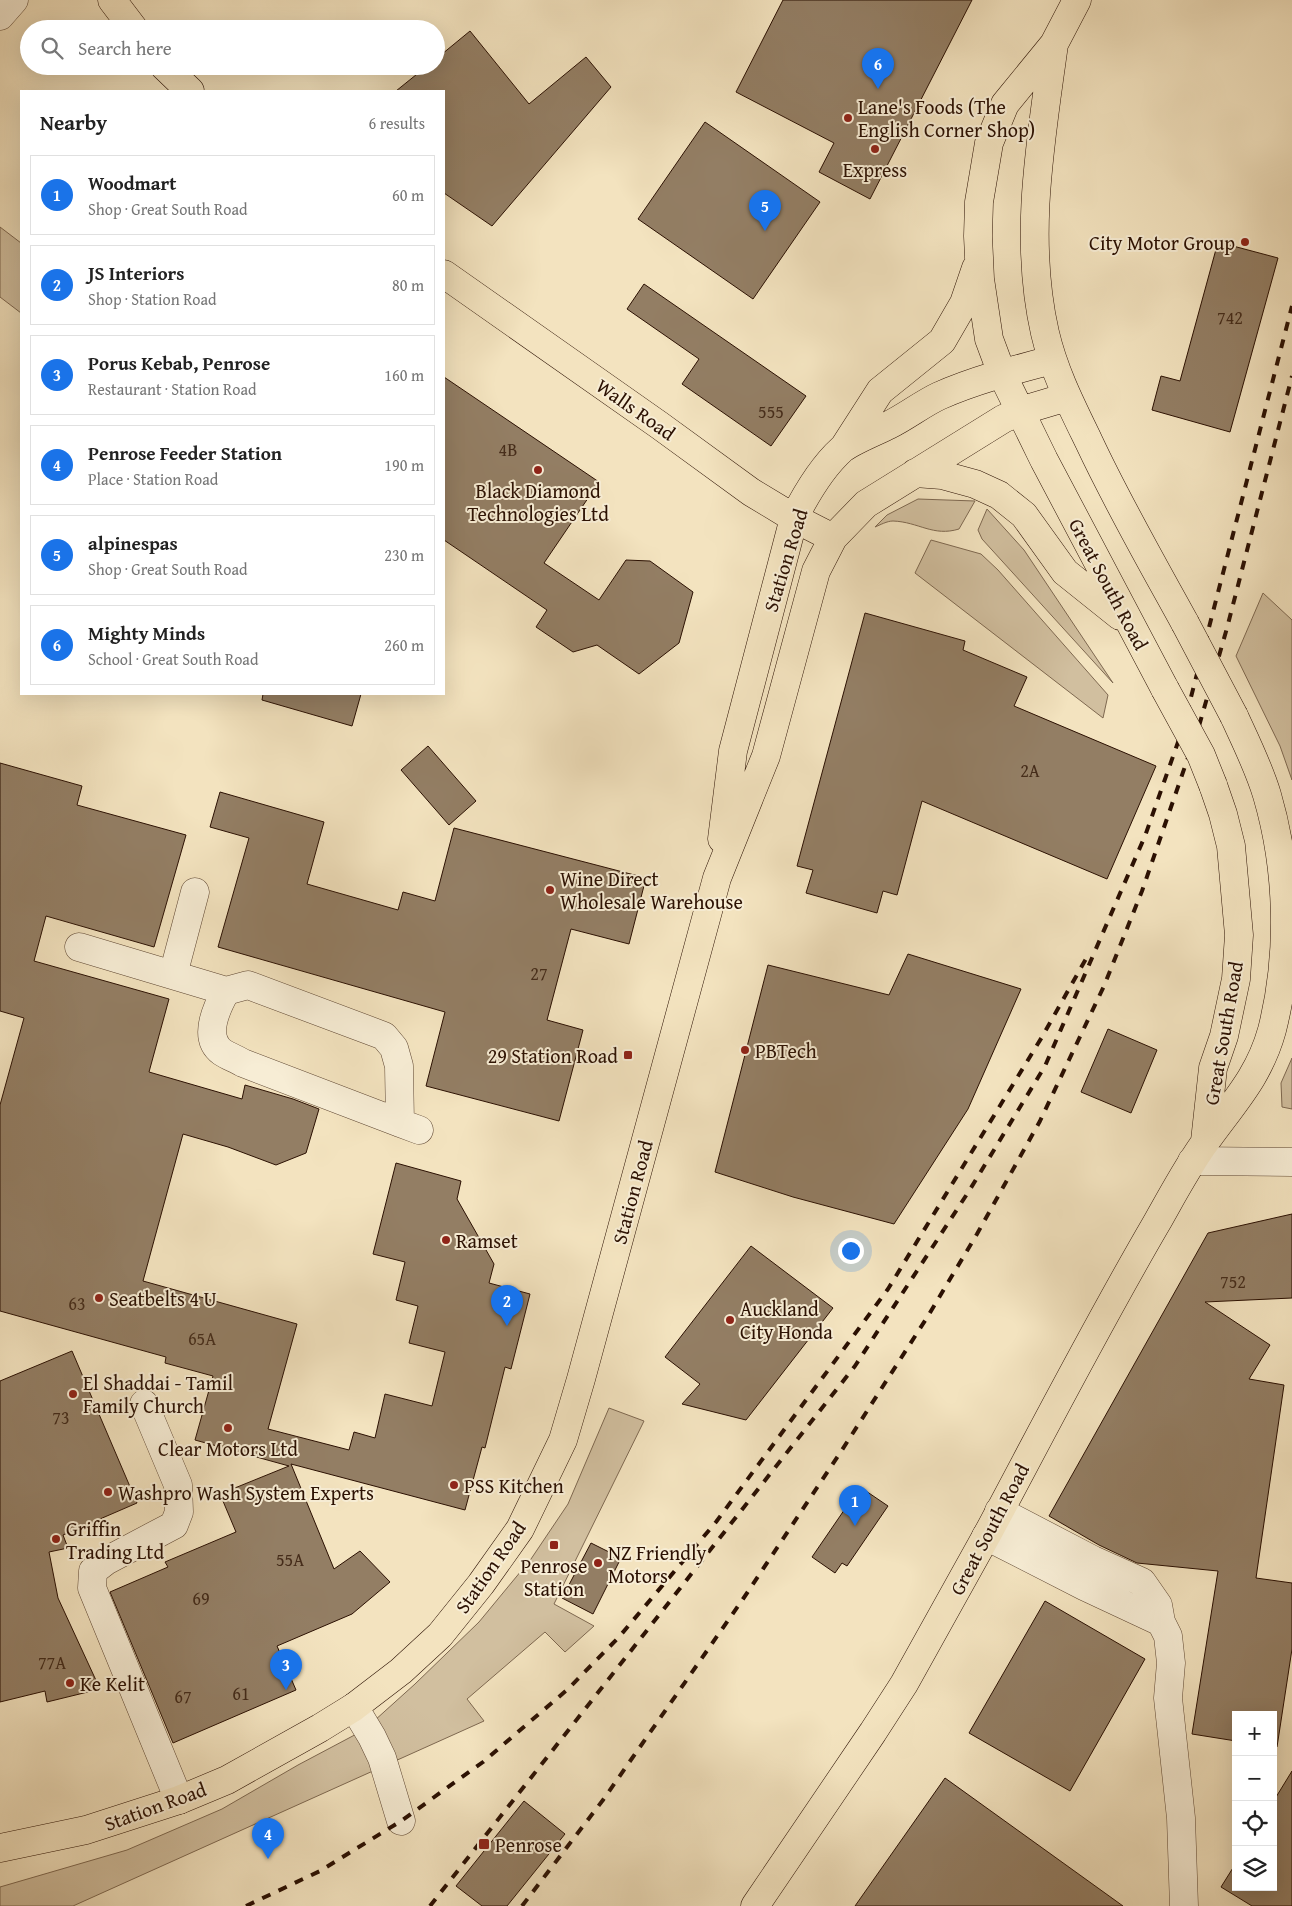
<!DOCTYPE html>
<html lang="en">
<head>
<meta charset="utf-8">
<style>
  :root { --surface:#fff; --page:#f2f2f2; --text:#222; --muted:#767676; --line:#e0e0e0; --accent:#1a73e8 }
  body { margin:0; font-family:"Gentium Book Plus",serif; background:var(--page); color:var(--text) }
  .controls { position:absolute; right:15px; bottom:15px; display:grid; overflow:hidden; border-radius:0px; box-shadow:0 5px 20px #0002 }
  .controls button { width:45px; height:45px; display:grid; place-items:center; padding:0; border:0; border-bottom:1px solid var(--line); background:var(--surface); color:var(--text); font:25px sans-serif }
  .you { position:absolute; left:850px; top:1250px; width:18px; height:18px; margin:-12px; border:4px solid #fff; border-radius:50%; background:#1a73e8; box-shadow:0 0 0 8px #1a73e833 }
  .badge { display:grid; place-items:center; width:32px; height:32px; border-radius:50%; background:var(--accent); color:#fff; font-size:16px; font-weight:700 }
  .pin { position:absolute; translate:-50% -41px; filter:drop-shadow(0 1px 2px #0008) }
  .pin::after { content:''; position:absolute; top:26px; width:18px; height:15px; background:inherit; clip-path:polygon(0 0,100% 0,50% 100%) }
  .list { margin:0; padding:0; list-style:none }
  h2 { display:flex; justify-content:space-between; align-items:center; height:65px; margin:0; padding:0 20px; font-size:21px }
  h2 small { font-size:16px; font-weight:400; color:var(--muted) }
  .list li { display:grid; grid-template-columns:32px 1fr auto; gap:15px; align-items:center; box-sizing:border-box; height:80px; margin:0 10px 10px; padding:0 10px; border:1px solid var(--line); border-radius:0px }
  .list b { display:block; font-size:19px; white-space:nowrap }
  .list p { margin:0; font-size:16px; white-space:nowrap; color:var(--muted) }
  .list em { font-size:16px; font-style:normal; color:var(--muted) }
  .icon { flex:none; width:28px; height:28px; fill:none; stroke:currentColor; stroke-width:2; stroke-linecap:round; stroke-linejoin:round }
  .map { position:relative; flex:none; width:1292px; height:1906px; overflow:hidden }
  .search { position:absolute; background:var(--surface); box-shadow:0 5px 20px #0002; left:20px; top:20px; width:425px; height:55px; display:flex; align-items:center; gap:12px; box-sizing:border-box; padding:0 18px; border-radius:28px; color:var(--muted); font-size:19px }
  .panel { position:absolute; background:var(--surface); box-shadow:0 5px 20px #0002; left:20px; top:90px; width:425px; height:605px; border-radius:0px }
  .map>svg:first-child { display:block }
</style>
</head>
<body>
<div class="map">
<svg width="1292" height="1906" viewBox="0 0 1292 1906">
  <rect width="100%" height="100%" fill="#f3e3bf"/>
  <filter id="stains"><feTurbulence type="fractalNoise" baseFrequency=".004" numOctaves="4"/><feColorMatrix values="0 0 0 0 .2 0 0 0 0 .09 0 0 0 0 .02 0 0 0 .5 -.17"/></filter>
  <radialGradient id="worn" r=".72"><stop offset=".6" stop-color="#630" stop-opacity="0"/><stop offset="1" stop-color="#630" stop-opacity=".3"/></radialGradient>
  <path fill="#d1bf9f" stroke="#7e6850" d="M 0,227 L 21,243 L 21,313 L 0,297 Z
    M 918,499 L 975,501 L 959,529 C 933,537 919,522 893,521 C 887,521 880,525 875,527 L 887,515 Z
    M 987,509 L 1024,550 L 1113,683 L 982,539 L 978,530 Z
    M 931,540 L 981,554 L 998,570 L 1108,695 L 1103,718 L 915,573 Z
    M 1263,593 L 1292,620 L 1292,780 L 1280,746 L 1236,656 Z
    M 1292,1058 L 1292,1109 L 1282,1107 L 1281,1083 Z
    M 609,1408 L 644,1421 L 554,1604 L 594,1626 L 565,1652 L 545,1632 L 467,1699 L 484,1721 L 73,1906 L 0,1906 L 0,1887 L 127,1850 L 222,1809 L 298,1765 L 364,1730 L 415,1684 L 479,1622 L 531,1559 L 568,1504 Z"/>
  <path fill="#937e64" stroke="#2b1002" d="M 783,0 L 972,0 L 870,199 L 819,172 L 834,143 L 736,92 Z
    M 470,31 L 529,104 L 586,57 L 611,87 L 492,226 L 444,193 L 444,91 L 396,91 L 427,66 L 436,66 L 436,59 Z
    M 705,122 L 820,202 L 753,299 L 638,219 Z
    M 1218,242 L 1278,258 L 1230,432 L 1152,410 L 1161,376 L 1180,381 Z
    M 644,284 L 806,396 L 771,446 L 682,384 L 699,359 L 627,309 Z
    M 444,377 L 599,482 L 544,563 L 599,600 L 626,560 L 650,561 L 693,592 L 679,643 L 639,674 L 597,645 L 573,652 L 536,627 L 547,610 L 444,540 Z
    M 865,613 L 965,641 L 963,650 L 1027,677 L 1014,706 L 1156,766 L 1107,879 L 922,801 L 897,895 L 883,891 L 877,913 L 806,893 L 813,870 L 797,866 Z
    M 263,694 L 361,694 L 352,726 L 262,700 Z
    M 428,746 L 476,801 L 449,825 L 401,770 Z
    M 0,763 L 82,786 L 77,805 L 186,835 L 154,947 L 46,916 L 34,961 L 169,999 L 149,1072 L 242,1099 L 245,1085 L 293,1099 L 319,1109 L 306,1153 L 276,1165 L 228,1147 L 183,1134 L 143,1281 L 297,1324 L 268,1429 L 349,1450 L 354,1432 L 375,1438 L 385,1394 L 432,1406 L 445,1352 L 409,1343 L 418,1306 L 396,1300 L 405,1262 L 373,1254 L 396,1163 L 461,1181 L 457,1199 L 494,1264 L 489,1283 L 530,1294 L 511,1369 L 505,1367 L 485,1448 L 482,1447 L 465,1510 L 291,1464 L 334,1569 L 360,1551 L 390,1582 L 352,1614 L 277,1646 L 296,1690 L 173,1743 L 110,1592 L 168,1567 L 165,1562 L 236,1532 L 220,1494 L 289,1466 L 195,1440 L 213,1376 L 165,1363 L 166,1357 L 0,1311 L 0,1105 L 24,1018 L 0,1011 Z
    M 220,792 L 324,822 L 307,884 L 398,910 L 403,892 L 435,901 L 454,828 L 646,878 L 629,944 L 571,929 L 547,1020 L 583,1030 L 559,1121 L 426,1086 L 445,1012 L 218,947 L 249,838 L 210,827 Z
    M 908,954 L 1021,989 L 968,1109 L 894,1224 L 793,1197 L 715,1172 L 768,965 L 889,995 Z
    M 1108,1029 L 1157,1050 L 1131,1113 L 1081,1092 Z
    M 1292,1214 L 1292,1298 L 1205,1302 L 1270,1345 L 1249,1379 L 1284,1385 L 1256,1578 L 1292,1583 L 1292,1649 L 1277,1747 L 1273,1747 L 1273,1715 L 1236,1715 L 1236,1741 L 1192,1734 L 1218,1571 L 1137,1563 L 1099,1545 L 1049,1516 L 1208,1233 Z
    M 751,1246 L 833,1308 L 746,1420 L 682,1404 L 700,1384 L 665,1357 Z
    M 72,1351 L 137,1503 L 63,1535 L 68,1548 L 49,1552 L 58,1598 L 100,1689 L 47,1702 L 45,1691 L 0,1702 L 0,1381 Z
    M 860,1487 L 888,1506 L 847,1566 L 842,1563 L 835,1573 L 812,1557 Z
    M 591,1543 L 621,1558 L 593,1614 L 562,1598 Z
    M 1045,1601 L 1145,1659 L 1070,1791 L 969,1733 Z
    M 1292,1771 L 1292,1906 L 1252,1906 L 1221,1887 L 1236,1863 L 1236,1887 L 1273,1887 L 1273,1802 Z
    M 945,1778 L 1123,1906 L 855,1906 Z
    M 524,1801 L 565,1834 L 507,1906 L 482,1906 L 456,1886 Z"/>
  <g fill="none" stroke-linecap="round" stroke-linejoin="round">
    <defs>
      <path id="minor" d="M 0,16 L 14,0
        M 79,947 L 226,991
        M 173,975 L 195,892
        M 400,1123 L 399,1066 L 394,1048 L 384,1036 L 248,985 L 226,991 C 217,1007 202,1037 222,1052 C 228,1056 236,1059 243,1063 L 400,1123 L 419,1130
        M 1192,1161 L 1292,1162
        M 144,1404 L 178,1485 L 179,1512 L 174,1525 L 106,1561 L 93,1571 L 92,1588 L 179,1800
        M 999,1511 L 1093,1560 L 1142,1582 L 1158,1605 L 1161,1622 L 1168,1636 L 1171,1663 L 1168,1698 L 1181,1818 L 1184,1906
        M 986,1536 L 1084,1586 L 1161,1622
        M 354,1707 L 372,1737 L 382,1758 L 401,1821"/>
      <path id="major" d="M 112,0 L 134,29
        M 1077,0 L 1054,44 L 1005,104 L 989,143 L 979,202 L 978,236 L 980,279 L 989,339 L 1002,374 L 1044,460 L 1165,689
        M 1054,44 C 1041,140 1023,237 1045,333 C 1054,372 1072,407 1089,442 C 1118,504 1152,563 1185,623
        M 164,66 L 190,91
        M 444,274 L 659,425 L 751,492 L 794,518 L 833,538
        M 844,447 L 880,391 L 942,341 L 964,303 L 976,268
        M 915,473 L 942,475 L 975,484 L 999,495 L 1024,515 L 1065,572 L 1120,616
        M 722,839 L 733,751 L 794,518 C 806,494 821,468 842,449 C 852,441 877,431 889,425 C 907,416 922,404 939,396 C 975,380 1014,370 1052,360
        M 1205,1141 L 1213,1068 L 1224,1036 L 1236,979 L 1239,935 L 1231,846 L 1223,814 L 1213,785
        M 0,1848 L 86,1830 L 179,1800 L 227,1780 L 320,1728 L 354,1707 L 401,1671 L 440,1635 L 481,1584 L 520,1529 L 563,1440 L 581,1379 L 717,878 L 766,756 L 816,571 L 833,538 L 866,504 L 1003,419 L 1020,411 L 1067,397
        M 755,1906 L 873,1732 L 904,1684 C 932,1634 960,1583 988,1533 C 1043,1430 1097,1325 1156,1224 C 1172,1196 1187,1167 1206,1141 C 1233,1103 1259,1077 1272,1030 C 1291,955 1289,870 1267,795 C 1259,768 1246,742 1234,716"/>
    </defs>
    <use href="#minor" stroke="#5d4531" stroke-width="29"/>
    <use href="#major" stroke="#2b1002" stroke-width="29"/>
    <use href="#minor" stroke="#f7edd5" stroke-width="28"/>
    <use href="#major" stroke="#f3e3bf" stroke-width="28"/>
    <path stroke="#2b1002" stroke-width="4" stroke-dasharray="9 9" stroke-linecap="butt" d="M 246,1906 L 320,1871 L 401,1821 L 483,1762 L 568,1689 L 619,1637 L 716,1522 L 888,1289 L 1042,1037 L 1087,957
      M 430,1906 L 855,1366 L 969,1191 L 1045,1066 L 1145,836 L 1183,728 L 1292,306
      M 522,1906 L 603,1800 L 743,1599 L 842,1450 L 928,1316 L 977,1234 L 1040,1121 L 1104,986 L 1142,891 L 1199,726 L 1227,628 L 1292,376"/>
    <defs>
      <path id="major-bridge" d="M 1185,623 L 1234,716
        M 1165,689 L 1201,755 L 1213,785"/>
    </defs>
    <use href="#major-bridge" stroke="#2b1002" stroke-width="29" stroke-linecap="butt"/>
    <use href="#major-bridge" stroke="#f3e3bf" stroke-width="28"/>
  </g>
  <g fill="#8f2418" stroke="#f7edd5" stroke-width="2">
    <circle cx="848" cy="118" r="5"/>
    <circle cx="875" cy="149" r="5"/>
    <circle cx="1245" cy="242" r="5"/>
    <circle cx="538" cy="470" r="5"/>
    <circle cx="550" cy="890" r="5"/>
    <circle cx="745" cy="1050" r="5"/>
    <rect x="623" y="1050" width="10" height="10" rx="2.5"/>
    <circle cx="446" cy="1240" r="5"/>
    <circle cx="99" cy="1298" r="5"/>
    <circle cx="730" cy="1320" r="5"/>
    <circle cx="73" cy="1394" r="5"/>
    <circle cx="228" cy="1428" r="5"/>
    <circle cx="454" cy="1485" r="5"/>
    <circle cx="108" cy="1492" r="5"/>
    <circle cx="56" cy="1539" r="5"/>
    <rect x="549" y="1540" width="10" height="10" rx="2.5"/>
    <circle cx="598" cy="1563" r="5"/>
    <circle cx="70" cy="1683" r="5"/>
    <rect x="478" y="1838" width="12" height="12" rx="2.5"/>
  </g>
  <g text-anchor="middle" dominant-baseline="central" stroke-width="4" stroke-linejoin="round" paint-order="stroke">
    <g font-size="18" fill="#452c1a">
      <text x="1230" y="317">742</text>
      <text x="771" y="411">555</text>
      <text x="508" y="449">4B</text>
      <text x="1030" y="770">2A</text>
      <text x="539" y="973">27</text>
      <text x="1233" y="1281">752</text>
      <text x="77" y="1303">63</text>
      <text x="202" y="1338">65A</text>
      <text x="61" y="1417">73</text>
      <text x="290" y="1559">55A</text>
      <text x="201" y="1598">69</text>
      <text x="52" y="1662">77A</text>
      <text x="241" y="1693">61</text>
      <text x="183" y="1696">67</text>
    </g>
    <g font-size="20" fill="#2b1002" stroke="#f7edd5" text-anchor="start">
      <text x="858" y="106">Lane's Foods (The<tspan x="858" dy="23">English Corner Shop)</tspan></text>
      <text x="875" y="169" text-anchor="middle">Express</text>
      <text x="1235" y="242" text-anchor="end">City Motor Group</text>
      <text x="538" y="490" text-anchor="middle">Black Diamond<tspan x="538" dy="23">Technologies Ltd</tspan></text>
      <text x="560" y="878">Wine Direct<tspan x="560" dy="23">Wholesale Warehouse</tspan></text>
      <text x="755" y="1050">PBTech</text>
      <text x="618" y="1055" text-anchor="end">29 Station Road</text>
      <text x="456" y="1240">Ramset</text>
      <text x="109" y="1298">Seatbelts 4 U</text>
      <text x="740" y="1308">Auckland<tspan x="740" dy="23">City Honda</tspan></text>
      <text x="83" y="1382">El Shaddai - Tamil<tspan x="83" dy="23">Family Church</tspan></text>
      <text x="228" y="1448" text-anchor="middle">Clear Motors Ltd</text>
      <text x="464" y="1485">PSS Kitchen</text>
      <text x="118" y="1492">Washpro Wash System Experts</text>
      <text x="66" y="1528">Griffin<tspan x="66" dy="23">Trading Ltd</tspan></text>
      <text x="608" y="1552">NZ Friendly<tspan x="608" dy="23">Motors</tspan></text>
      <text x="554" y="1565" text-anchor="middle">Penrose<tspan x="554" dy="23">Station</tspan></text>
      <text x="80" y="1683">Ke Kelit</text>
      <text x="495" y="1844">Penrose</text>
    </g>
    <g font-size="20" fill="#2b1002" stroke="#f7edd5">
      <text transform="translate(636 409) rotate(35)">Walls Road</text>
      <text transform="translate(785 560) rotate(-73)">Station Road</text>
      <text transform="translate(1109 584) rotate(62)">Great South Road</text>
      <text transform="translate(1223 1033) rotate(-80)">Great South Road</text>
      <text transform="translate(632 1192) rotate(-75)">Station Road</text>
      <text transform="translate(989 1529) rotate(-62)">Great South Road</text>
      <text transform="translate(490 1567) rotate(-55)">Station Road</text>
      <text transform="translate(155 1806) rotate(-20)">Station Road</text>
    </g>
  </g>
  <rect width="100%" height="100%" filter="url(#stains)"/>
  <rect width="100%" height="100%" fill="url(#worn)"/>
</svg>
<div class="controls">
<button>+</button>
<button>−</button>
<button><svg class="icon" aria-label="locate" viewBox="0 0 24 24"><circle cx="12" cy="12" r="6"/><path d="M12 2v4M12 18v4M2 12h4M18 12h4"/></svg></button>
<button><svg class="icon" aria-label="layers" viewBox="0 0 24 24"><path d="M12 4l9 5-9 5-9-5zM3 14l9 5 9-5"/></svg></button>
</div>
<div class="you"></div>
<div class="pin badge" style="left:855px;top:1526px">1</div>
<div class="pin badge" style="left:507px;top:1326px">2</div>
<div class="pin badge" style="left:286px;top:1690px">3</div>
<div class="pin badge" style="left:268px;top:1859px">4</div>
<div class="pin badge" style="left:765px;top:231px">5</div>
<div class="pin badge" style="left:878px;top:89px">6</div>
<div class="search"><svg class="icon" aria-label="search" viewBox="0 0 24 24"><circle cx="10" cy="10" r="6"/><path d="M15 15l6 6"/></svg>Search here</div>
<section class="panel">
<h2>Nearby<small>6 results</small></h2>
<ul class="list">
<li><span class="badge">1</span><div><b>Woodmart</b><p>Shop · Great South Road</p></div><em>60 m</em></li>
<li><span class="badge">2</span><div><b>JS Interiors</b><p>Shop · Station Road</p></div><em>80 m</em></li>
<li><span class="badge">3</span><div><b>Porus Kebab, Penrose</b><p>Restaurant · Station Road</p></div><em>160 m</em></li>
<li><span class="badge">4</span><div><b>Penrose Feeder Station</b><p>Place · Station Road</p></div><em>190 m</em></li>
<li><span class="badge">5</span><div><b>alpinespas</b><p>Shop · Great South Road</p></div><em>230 m</em></li>
<li><span class="badge">6</span><div><b>Mighty Minds</b><p>School · Great South Road</p></div><em>260 m</em></li>
</ul>
</section>
</div>
</body>
</html>
